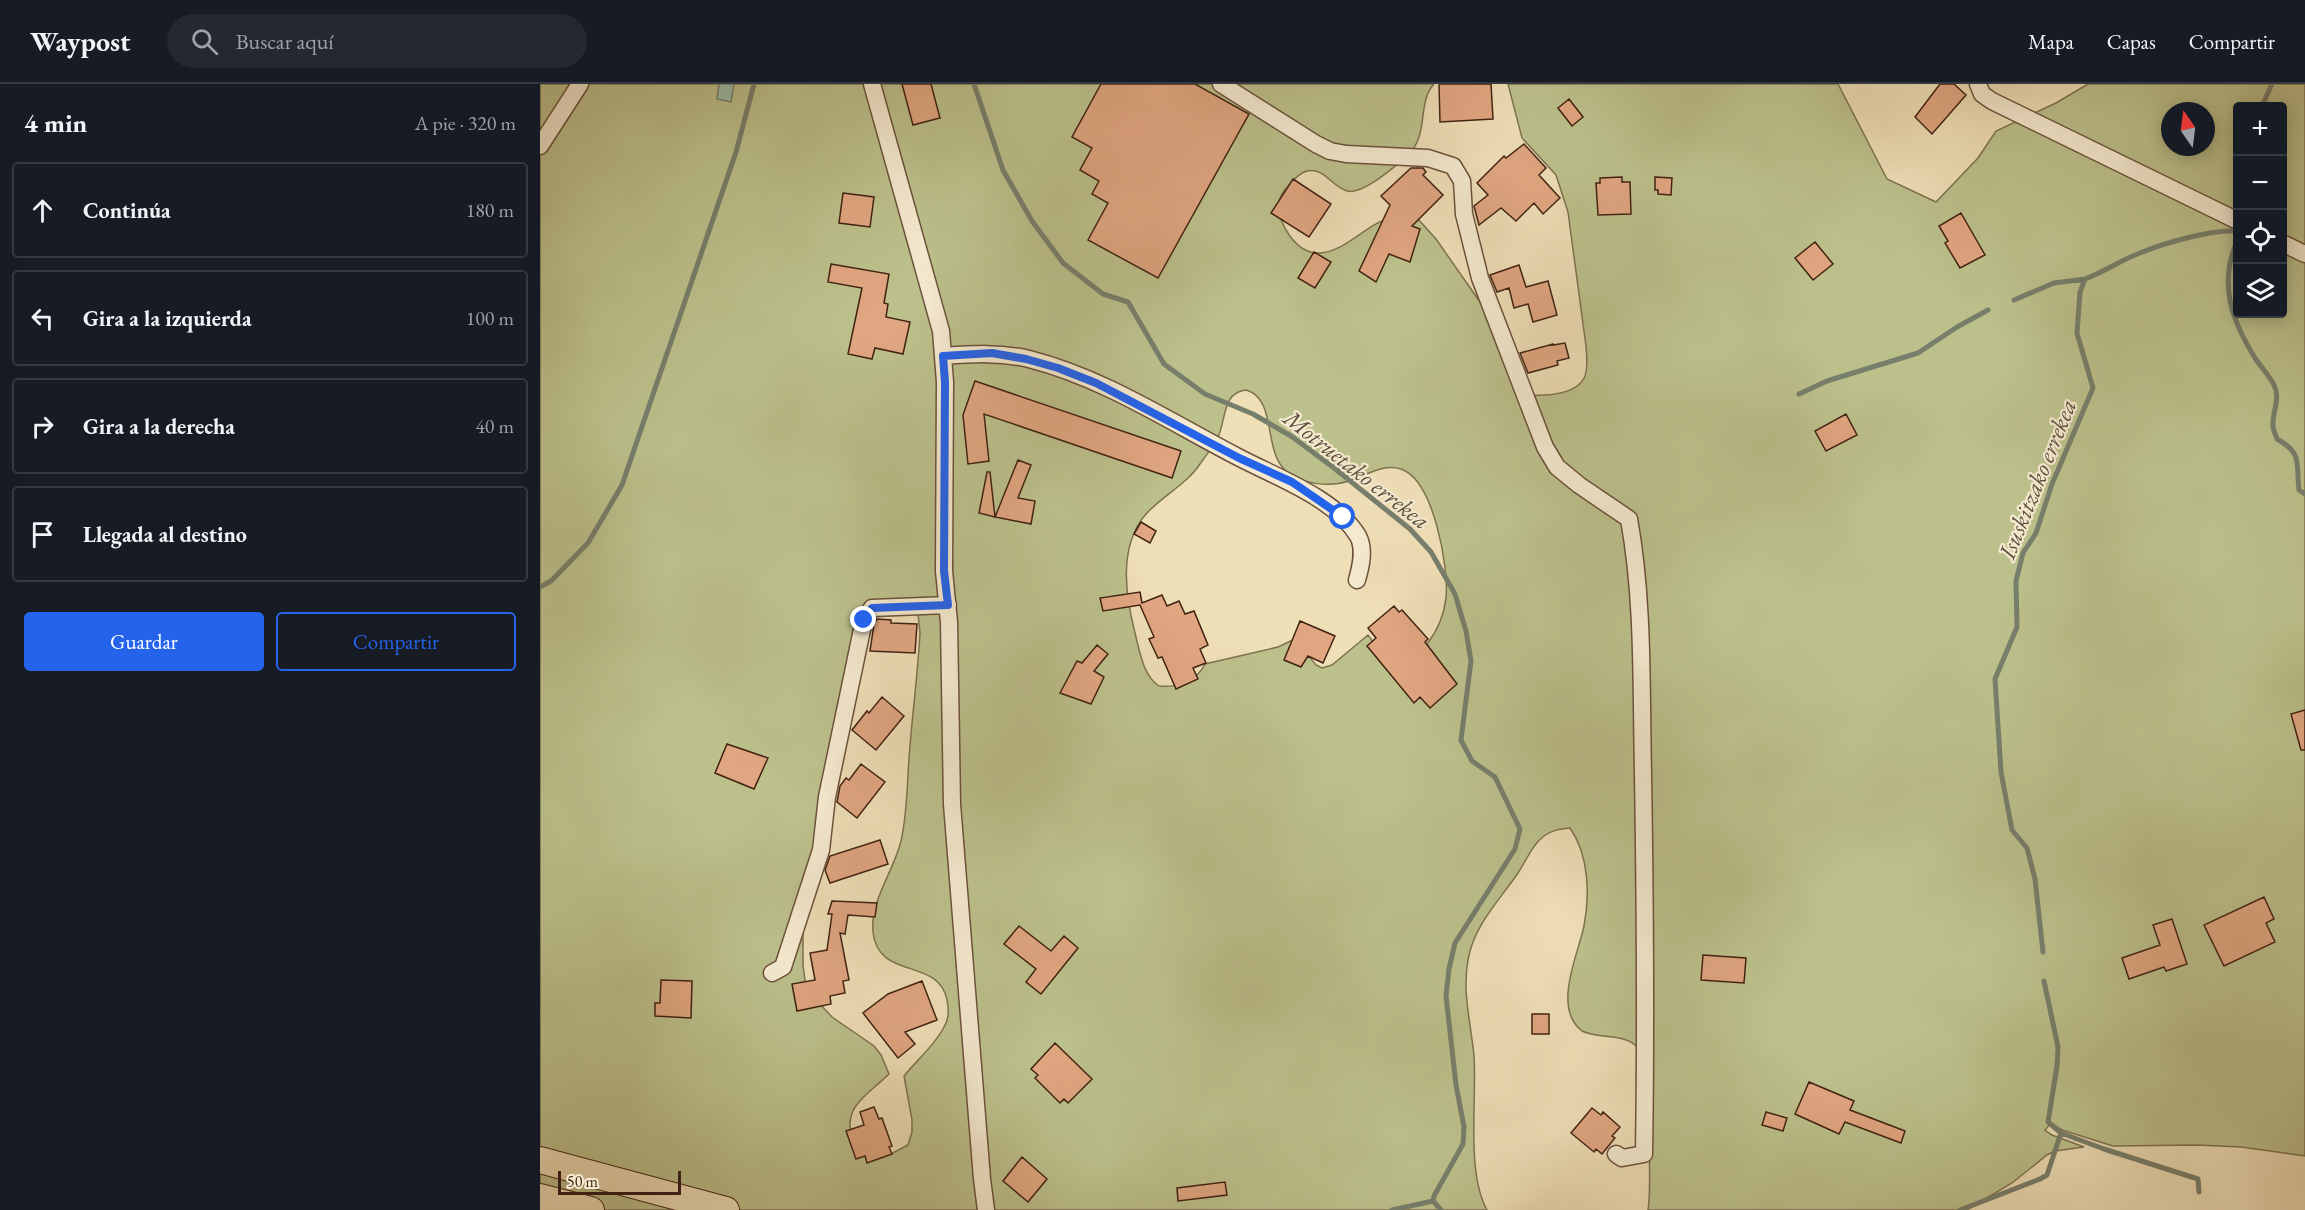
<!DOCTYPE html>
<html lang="es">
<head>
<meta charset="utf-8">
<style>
  :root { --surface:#171b24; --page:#242831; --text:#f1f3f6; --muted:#9ea1a6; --line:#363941; --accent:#2563eb }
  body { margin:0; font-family:"EB Garamond",serif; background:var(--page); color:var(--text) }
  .controls { position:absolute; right:18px; top:18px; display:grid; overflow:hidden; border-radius:6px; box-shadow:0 3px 15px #0003 }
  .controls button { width:54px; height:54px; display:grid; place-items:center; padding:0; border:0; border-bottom:2px solid var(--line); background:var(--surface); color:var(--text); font:30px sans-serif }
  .compass { position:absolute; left:1621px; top:18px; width:54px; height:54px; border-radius:50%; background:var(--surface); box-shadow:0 3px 15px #0003; rotate:346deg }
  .scale { position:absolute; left:18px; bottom:15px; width:123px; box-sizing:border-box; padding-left:6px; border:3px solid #412212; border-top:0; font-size:16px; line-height:21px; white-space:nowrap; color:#412212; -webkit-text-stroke:4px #f5ead0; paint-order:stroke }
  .stop { position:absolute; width:18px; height:18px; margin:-14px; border:4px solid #2563eb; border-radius:50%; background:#fff }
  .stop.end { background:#2563eb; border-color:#fff; box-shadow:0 2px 6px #0008 }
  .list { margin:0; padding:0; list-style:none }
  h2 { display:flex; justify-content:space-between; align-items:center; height:78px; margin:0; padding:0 24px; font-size:26px }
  h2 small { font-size:20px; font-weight:400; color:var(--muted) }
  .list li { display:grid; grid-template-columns:39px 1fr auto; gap:18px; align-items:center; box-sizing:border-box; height:96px; margin:0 12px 12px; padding:0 12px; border:2px solid var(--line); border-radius:6px }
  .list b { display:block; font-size:22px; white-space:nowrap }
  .list em { font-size:20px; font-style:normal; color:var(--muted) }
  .actions { display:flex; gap:12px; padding:18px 24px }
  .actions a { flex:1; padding:14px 0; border:2px solid var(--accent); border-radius:6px; text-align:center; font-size:21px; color:var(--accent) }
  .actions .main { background:var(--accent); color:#fff }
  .icon { flex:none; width:33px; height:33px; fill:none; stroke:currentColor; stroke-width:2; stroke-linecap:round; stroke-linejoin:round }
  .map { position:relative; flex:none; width:1765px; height:1126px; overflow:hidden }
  header { display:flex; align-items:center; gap:36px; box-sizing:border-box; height:84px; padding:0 30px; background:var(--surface); border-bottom:2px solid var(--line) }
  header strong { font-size:28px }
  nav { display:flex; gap:33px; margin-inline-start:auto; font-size:21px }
  .search { width:420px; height:54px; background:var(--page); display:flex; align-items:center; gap:15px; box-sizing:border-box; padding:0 21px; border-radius:33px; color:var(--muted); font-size:22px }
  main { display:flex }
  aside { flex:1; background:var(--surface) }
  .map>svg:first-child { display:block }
</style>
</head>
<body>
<header>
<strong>Waypost</strong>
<div class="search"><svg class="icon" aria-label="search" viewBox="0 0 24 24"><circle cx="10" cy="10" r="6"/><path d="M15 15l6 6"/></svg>Buscar aquí</div>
<nav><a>Mapa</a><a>Capas</a><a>Compartir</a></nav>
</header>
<main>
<aside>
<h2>4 min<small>A pie · 320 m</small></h2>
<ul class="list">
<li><svg class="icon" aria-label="ahead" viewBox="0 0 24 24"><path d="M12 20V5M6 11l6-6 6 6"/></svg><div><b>Continúa</b></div><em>180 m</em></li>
<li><svg class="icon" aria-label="left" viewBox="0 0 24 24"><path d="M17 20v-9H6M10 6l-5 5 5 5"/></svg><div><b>Gira a la izquierda</b></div><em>100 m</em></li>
<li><svg class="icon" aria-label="right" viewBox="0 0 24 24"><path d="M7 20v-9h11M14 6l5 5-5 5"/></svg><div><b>Gira a la derecha</b></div><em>40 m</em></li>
<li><svg class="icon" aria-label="arrive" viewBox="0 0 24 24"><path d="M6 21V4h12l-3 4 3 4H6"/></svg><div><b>Llegada al destino</b></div></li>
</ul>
<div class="actions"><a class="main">Guardar</a><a>Compartir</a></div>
</aside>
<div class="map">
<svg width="1765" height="1126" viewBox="0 0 1765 1126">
  <rect width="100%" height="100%" fill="#efdfb7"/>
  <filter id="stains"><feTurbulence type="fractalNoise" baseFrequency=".00333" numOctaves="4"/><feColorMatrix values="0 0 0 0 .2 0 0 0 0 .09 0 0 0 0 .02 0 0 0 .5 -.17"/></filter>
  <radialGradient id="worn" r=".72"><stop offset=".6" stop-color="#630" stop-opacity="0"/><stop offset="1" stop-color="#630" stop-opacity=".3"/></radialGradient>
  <path fill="#bcc18c" stroke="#7e724f" stroke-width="1.5" fill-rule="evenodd" d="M 0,0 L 894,0 C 876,19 891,52 865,74 C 853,84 822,111 807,107 C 792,103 784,83 767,87 C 760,89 754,95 749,101 C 744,106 739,113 739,120 C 738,140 756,169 778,169 C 805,169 825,140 851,134 C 859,133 870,135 878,135 L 896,155 L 947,228 L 992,311 C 1008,312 1038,310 1045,292 C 1048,283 1047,272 1046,262 L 1028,128 L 1016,91 L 982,54 L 968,0 L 1298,0 L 1347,95 L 1396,118 L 1438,74 L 1456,47 L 1516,19 L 1548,0 L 1765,0 L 1765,1072 L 1701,1063 L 1658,1061 L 1573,1062 L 1522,1046 L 1511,1039 L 1505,1046 L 1512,1051 L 1544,1063 L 1515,1067 L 1507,1071 L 1472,1099 L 1427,1126 L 1108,1126 C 1112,1103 1109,974 1095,961 C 1081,949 1058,955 1042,947 C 1012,924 1038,871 1044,842 C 1050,811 1049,771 1030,744 C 1020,745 1012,746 1004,752 C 992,761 986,777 978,789 C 959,817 934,841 928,876 C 922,908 931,940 934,972 C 937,1016 926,1088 947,1126 L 0,1126 ZM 1698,22 L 1742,22 L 1742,230 L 1698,230 ZM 1630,27 L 1666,27 L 1666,63 L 1630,63 ZM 706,306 C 738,315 722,368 747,388 C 763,401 790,403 809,397 C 825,392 843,379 861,385 C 894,396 909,484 906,514 C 904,531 898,546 887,560 L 894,579 L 847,576 L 828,551 L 792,581 L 782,584 L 776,581 L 755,555 L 738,563 L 665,580 C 657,597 637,604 619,602 C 604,592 600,570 596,553 C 586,515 577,463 606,430 C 622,412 647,400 660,380 C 666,372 673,362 678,353 C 686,337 682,308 706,306 ZM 374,525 L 378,530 L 380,549 C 378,587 373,624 370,662 C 367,693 368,727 361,757 C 354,787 330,816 333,848 C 338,897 399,873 407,916 C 409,925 409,935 404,943 C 395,961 377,976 364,992 L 372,1036 L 372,1048 L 368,1061 L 351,1070 L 312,1052 C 302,1023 330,1009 349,990 L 341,971 L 334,962 L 292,933 L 266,905 L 263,881 L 263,841 L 329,533 Z"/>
  <path fill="#9bbda8" stroke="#777f6c" stroke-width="1.5" d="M 179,0 L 194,0 L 191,18 L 177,15 Z"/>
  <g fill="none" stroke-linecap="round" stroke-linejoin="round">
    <path stroke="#777f6c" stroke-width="5" d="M 434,0 L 463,86 L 492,137 L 523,179 L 563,210 L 588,218 L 624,280 L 665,310 L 713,330 L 751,352 L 794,384 L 870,445 L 891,468 L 915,510 L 926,547 L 931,577 L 921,656 L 932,677 L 955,693 L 980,745 L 975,765 L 915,859 L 909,885 L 906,912 L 916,1001 L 924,1043 L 923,1060 L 894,1112 L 893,1117 L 852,1126
      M 1722,22 L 1732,0
      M 1698,155 C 1678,199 1691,235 1715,274 C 1721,283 1729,291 1734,301 C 1741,314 1732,328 1733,342 C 1733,346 1736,351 1737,355 C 1763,369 1756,380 1759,406 L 1765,410
      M 1474,216 L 1514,199 L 1545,195
      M 1259,310 L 1287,297 L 1378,269 L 1417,243 L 1448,226
      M 0,503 L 11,497 L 48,459 L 82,401 L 196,68 L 214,0
      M 1503,868 L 1495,795 L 1487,764 L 1472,746 L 1461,688 L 1455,595 L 1477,543 L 1476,497 L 1483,469 L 1496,449 L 1512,400 L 1553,304 L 1537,249 L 1540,208 L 1545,195 C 1564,188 1581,176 1600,169 C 1624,159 1673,145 1698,147
      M 1521,1049 L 1564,1065 L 1658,1095 L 1659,1108
      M 893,1117 L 901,1126
      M 1420,1126 L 1500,1095 L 1507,1091 L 1521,1049 L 1508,1038 L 1517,982 L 1518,963 L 1504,897"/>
  </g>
  <path fill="#e0a681" stroke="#412212" stroke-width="1.5" d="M 362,0 L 391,0 L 400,34 L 373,41 Z
    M 561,0 L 655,0 L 709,30 L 618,194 L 548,156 L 568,119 L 552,110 L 559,97 L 540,86 L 552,64 L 532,53 Z
    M 899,0 L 951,0 L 953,35 L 900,38 Z
    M 1400,0 L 1414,0 L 1426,11 L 1392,50 L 1375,33 Z
    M 1029,15 L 1043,33 L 1032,42 L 1018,24 Z
    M 984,60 L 1006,84 L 999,91 L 1020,114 L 1003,130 L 994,119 L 976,137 L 961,124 L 939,141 L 934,122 L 948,111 L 937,99 L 964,72 L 966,74 Z
    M 871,84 L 883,84 L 886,88 L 883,91 L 903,111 L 872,142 L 880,145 L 870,178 L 849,170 L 836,198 L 819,187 L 850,121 L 841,112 Z
    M 1082,93 L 1082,98 L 1090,98 L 1091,130 L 1058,131 L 1056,99 L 1060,99 L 1060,94 Z
    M 1115,93 L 1132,94 L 1131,111 L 1118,110 L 1118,106 L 1115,106 Z
    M 753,95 L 791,120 L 769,153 L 731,129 Z
    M 303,109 L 334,113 L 330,143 L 299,139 Z
    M 1421,129 L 1445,171 L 1420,184 L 1405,159 L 1408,157 L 1399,142 Z
    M 1275,158 L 1293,180 L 1273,196 L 1255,174 Z
    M 774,168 L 791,178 L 775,204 L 758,194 Z
    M 291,180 L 349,190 L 344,219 L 348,220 L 346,233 L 370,238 L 363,270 L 335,264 L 332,275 L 308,270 L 322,204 L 288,198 Z
    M 979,181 L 986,203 L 1008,197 L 1017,231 L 993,238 L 988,220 L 974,224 L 969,204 L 957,208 L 950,191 Z
    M 1025,259 L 1029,274 L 1017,277 L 1018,281 L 988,289 L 980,269 L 1013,260 L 1013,261 Z
    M 435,297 L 641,367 L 632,394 L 444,330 L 449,377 L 428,380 L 423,331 Z
    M 1306,330 L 1317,351 L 1286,367 L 1275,347 Z
    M 478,376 L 491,381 L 478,414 L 495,417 L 491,440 L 455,433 Z
    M 447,388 L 450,388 L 455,433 L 439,429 Z
    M 601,438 L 616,447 L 610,459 L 594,450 Z
    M 600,508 L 602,519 L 622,511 L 627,522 L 639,517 L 645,530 L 654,527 L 668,561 L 660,565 L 666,579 L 653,584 L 658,595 L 636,605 L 622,573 L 618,574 L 609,555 L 614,553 L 600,521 L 563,527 L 560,514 Z
    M 854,522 L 859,528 L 862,526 L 888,555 L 885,558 L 917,600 L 890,624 L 880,613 L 874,619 L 827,562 L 836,554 L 828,544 Z
    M 337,535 L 351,536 L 351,539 L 377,540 L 375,569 L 330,567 L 334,540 Z
    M 760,537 L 795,552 L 783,579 L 768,572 L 761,583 L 744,576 Z
    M 557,561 L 568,570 L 554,587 L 564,593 L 551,620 L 520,609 L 537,577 L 542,579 Z
    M 342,613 L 364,632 L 336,666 L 312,646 L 327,627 L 329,629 Z
    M 1765,626 L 1765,666 L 1761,666 L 1751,630 Z
    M 187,660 L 228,674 L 214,705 L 175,689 Z
    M 321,680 L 345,698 L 317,734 L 297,718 L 300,702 L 306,694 L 309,696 Z
    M 340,756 L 348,780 L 290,799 L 285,786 L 290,772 Z
    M 1724,813 L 1734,835 L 1726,839 L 1735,858 L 1684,882 L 1664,841 Z
    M 292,817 L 337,819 L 335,833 L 308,831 L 305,850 L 300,849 L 309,896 L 303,897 L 305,909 L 290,912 L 291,920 L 257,927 L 252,900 L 275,896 L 270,869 L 287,866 L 292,830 L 288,830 Z
    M 1632,835 L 1647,880 L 1626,887 L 1624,883 L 1589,895 L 1582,874 L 1620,861 L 1613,841 Z
    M 479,842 L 511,867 L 524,852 L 538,864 L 501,910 L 486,898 L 496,885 L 464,860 Z
    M 1163,871 L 1206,874 L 1204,899 L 1161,896 Z
    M 121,896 L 152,897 L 151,934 L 115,932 L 115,919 L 120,919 Z
    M 382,897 L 397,936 L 365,948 L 375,960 L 358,974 L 323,929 L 348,910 Z
    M 992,930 L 1009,930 L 1009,950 L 992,950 Z
    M 515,959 L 552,995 L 528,1019 L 524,1015 L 520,1019 L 495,994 L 498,991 L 491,985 Z
    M 1269,998 L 1314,1017 L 1310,1026 L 1365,1047 L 1361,1059 L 1305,1038 L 1299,1050 L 1255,1030 Z
    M 334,1023 L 339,1035 L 342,1034 L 352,1062 L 349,1063 L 352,1070 L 327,1079 L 325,1072 L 316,1075 L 306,1047 L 324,1041 L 320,1028 Z
    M 1052,1024 L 1061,1031 L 1063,1028 L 1080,1043 L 1072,1052 L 1075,1054 L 1062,1070 L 1056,1065 L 1054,1068 L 1031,1049 Z
    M 1226,1028 L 1247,1034 L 1243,1047 L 1222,1041 Z
    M 482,1073 L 507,1095 L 488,1118 L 463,1097 Z
    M 685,1098 L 687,1111 L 638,1117 L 637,1104 Z"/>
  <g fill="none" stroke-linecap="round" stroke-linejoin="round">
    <defs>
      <path id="minor" d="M 332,0 L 401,247 L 405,298 L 404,487 L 409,538 L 412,720 L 442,1095 L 446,1126
        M 681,0 L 776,60 L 790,67 L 806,70 L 888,74 L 913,82 L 922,97 L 924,130 L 940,194 L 1005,363 L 1017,383 L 1039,401 L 1089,435 C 1104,518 1101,605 1103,689 C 1105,816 1106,943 1104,1070 L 1082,1074 L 1076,1070
        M 1438,0 L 1442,10 L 1452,17 L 1698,137
        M 0,62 L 40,0
        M 1742,159 L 1765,170
        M 403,272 C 432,270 460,268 489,275 C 564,294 630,338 698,373 C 736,393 795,414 818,452 C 825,465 821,482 817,496
        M 232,889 L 243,883 L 281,766 L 287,713 L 324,536 L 332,524 L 408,521"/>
      <path id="highway" d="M 0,1076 L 186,1126
        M 0,1113 L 51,1126"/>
    </defs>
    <use href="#minor" stroke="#6c513b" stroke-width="19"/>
    <use href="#highway" stroke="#412212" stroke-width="28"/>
    <use href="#minor" stroke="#f5ead0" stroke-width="16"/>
    <use href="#highway" stroke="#efdfb7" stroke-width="26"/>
  </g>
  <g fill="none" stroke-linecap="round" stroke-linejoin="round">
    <path stroke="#2563eb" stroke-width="8" d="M 324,536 L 332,524 L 408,521 L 404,487 L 405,298 L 403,272 L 452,269 L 486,275 L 518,284 L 556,299 L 699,374 L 752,398 L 803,433"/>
  </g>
  <g text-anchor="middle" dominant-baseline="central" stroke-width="4.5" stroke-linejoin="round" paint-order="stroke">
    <g font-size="24" font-style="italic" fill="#5c503f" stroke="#f5ead0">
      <text transform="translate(817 385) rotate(38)">Motruetako errekea</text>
      <text transform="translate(1497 395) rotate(-68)">Isuskitzako errekea</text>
    </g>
  </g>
  <rect width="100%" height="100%" filter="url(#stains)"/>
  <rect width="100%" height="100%" fill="url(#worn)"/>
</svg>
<div class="controls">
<button>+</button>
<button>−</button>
<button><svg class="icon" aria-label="locate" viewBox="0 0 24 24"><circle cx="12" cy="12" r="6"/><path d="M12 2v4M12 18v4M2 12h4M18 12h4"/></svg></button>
<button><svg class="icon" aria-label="layers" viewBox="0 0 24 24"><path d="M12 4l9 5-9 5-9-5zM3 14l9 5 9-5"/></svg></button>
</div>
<svg class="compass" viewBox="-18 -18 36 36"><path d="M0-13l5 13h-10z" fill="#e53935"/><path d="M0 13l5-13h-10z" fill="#9ea1a6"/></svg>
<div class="scale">50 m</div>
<div class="stop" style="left:803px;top:433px"></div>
<div class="stop end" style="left:324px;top:536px"></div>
</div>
</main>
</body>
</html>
